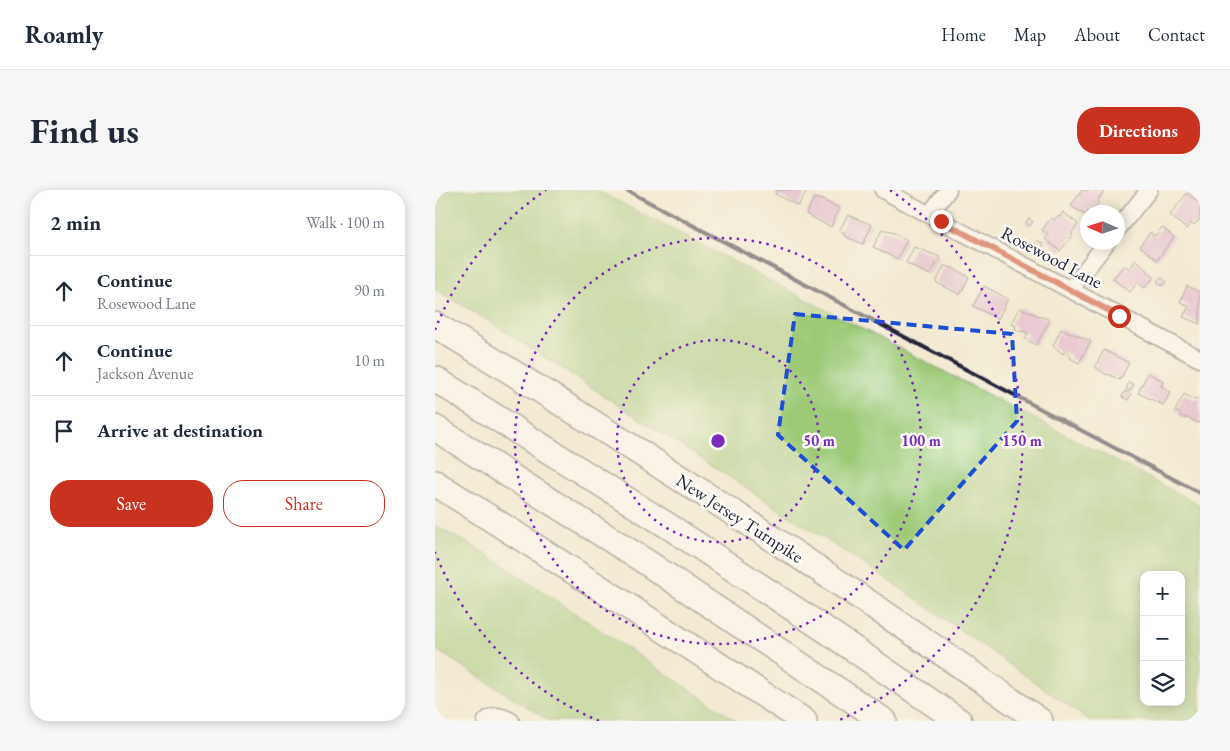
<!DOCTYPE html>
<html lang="en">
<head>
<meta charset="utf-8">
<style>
  :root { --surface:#fff; --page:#f6f6f7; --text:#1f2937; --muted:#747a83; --line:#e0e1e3; --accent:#c8321e }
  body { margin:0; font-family:"EB Garamond",serif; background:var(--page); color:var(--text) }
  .controls { position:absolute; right:15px; bottom:15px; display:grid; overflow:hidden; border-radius:10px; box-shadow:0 2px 12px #0003 }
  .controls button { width:45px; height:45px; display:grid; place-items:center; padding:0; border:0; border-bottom:1px solid var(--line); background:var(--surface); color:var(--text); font:25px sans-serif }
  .compass { position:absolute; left:645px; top:15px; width:45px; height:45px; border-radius:50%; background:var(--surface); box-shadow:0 2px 12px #0003; rotate:273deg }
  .stop { position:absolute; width:15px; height:15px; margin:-11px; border:4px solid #c8321e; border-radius:50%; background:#fff }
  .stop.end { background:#c8321e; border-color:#fff; box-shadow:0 1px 5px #0008 }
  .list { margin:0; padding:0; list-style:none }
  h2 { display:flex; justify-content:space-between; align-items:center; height:65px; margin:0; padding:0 20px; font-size:21px }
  h2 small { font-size:16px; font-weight:400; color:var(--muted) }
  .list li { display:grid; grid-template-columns:32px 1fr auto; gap:15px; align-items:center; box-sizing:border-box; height:70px; padding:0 20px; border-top:1px solid var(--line) }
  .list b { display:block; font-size:19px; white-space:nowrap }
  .list p { margin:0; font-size:16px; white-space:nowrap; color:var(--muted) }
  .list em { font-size:16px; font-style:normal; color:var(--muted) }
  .actions { display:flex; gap:10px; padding:15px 20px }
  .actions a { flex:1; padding:11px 0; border:1px solid var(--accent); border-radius:20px; text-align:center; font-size:18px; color:var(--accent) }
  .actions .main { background:var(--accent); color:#fff }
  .icon { flex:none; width:28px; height:28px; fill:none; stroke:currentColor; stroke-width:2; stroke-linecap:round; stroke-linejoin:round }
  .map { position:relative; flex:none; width:765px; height:531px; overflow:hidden; border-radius:20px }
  header { display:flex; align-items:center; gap:30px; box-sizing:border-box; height:70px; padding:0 25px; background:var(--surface); border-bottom:1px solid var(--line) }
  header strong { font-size:24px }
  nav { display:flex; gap:28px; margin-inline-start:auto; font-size:18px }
  .intro { display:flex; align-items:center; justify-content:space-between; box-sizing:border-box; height:120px; padding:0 30px }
  h1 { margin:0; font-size:35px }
  .button { padding:12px 22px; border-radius:20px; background:var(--accent); color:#fff; font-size:18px; font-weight:700 }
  main { display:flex; gap:30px; padding:0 30px }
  aside { flex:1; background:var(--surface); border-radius:20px; box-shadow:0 2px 12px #0003 }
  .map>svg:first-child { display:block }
</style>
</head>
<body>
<header>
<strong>Roamly</strong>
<nav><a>Home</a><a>Map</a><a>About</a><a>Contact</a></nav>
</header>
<div class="intro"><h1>Find us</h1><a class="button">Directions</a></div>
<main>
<aside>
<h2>2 min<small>Walk · 100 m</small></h2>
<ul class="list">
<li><svg class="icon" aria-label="ahead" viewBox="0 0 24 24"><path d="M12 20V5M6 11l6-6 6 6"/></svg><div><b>Continue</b><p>Rosewood Lane</p></div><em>90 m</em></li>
<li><svg class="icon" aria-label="ahead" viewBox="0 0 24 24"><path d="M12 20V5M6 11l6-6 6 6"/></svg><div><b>Continue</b><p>Jackson Avenue</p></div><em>10 m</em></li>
<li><svg class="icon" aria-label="arrive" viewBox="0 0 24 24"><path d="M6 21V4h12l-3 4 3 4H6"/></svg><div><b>Arrive at destination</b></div></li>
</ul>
<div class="actions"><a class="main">Save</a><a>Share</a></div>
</aside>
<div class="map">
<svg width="765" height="531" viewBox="0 0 765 531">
  <rect width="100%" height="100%" fill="#fdfcf7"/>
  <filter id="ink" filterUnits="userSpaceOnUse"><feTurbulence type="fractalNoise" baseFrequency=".02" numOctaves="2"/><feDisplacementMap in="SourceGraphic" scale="10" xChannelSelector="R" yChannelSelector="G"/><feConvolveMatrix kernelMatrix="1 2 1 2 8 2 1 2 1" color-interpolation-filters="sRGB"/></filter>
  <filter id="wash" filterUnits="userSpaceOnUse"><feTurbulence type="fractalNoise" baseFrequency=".0096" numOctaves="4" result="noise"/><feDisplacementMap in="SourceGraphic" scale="20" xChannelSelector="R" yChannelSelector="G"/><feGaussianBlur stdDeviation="1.12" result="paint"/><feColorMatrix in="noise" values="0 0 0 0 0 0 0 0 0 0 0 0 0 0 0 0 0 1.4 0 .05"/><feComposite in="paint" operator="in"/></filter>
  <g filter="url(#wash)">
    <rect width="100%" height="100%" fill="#f2ead2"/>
    <path fill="#9eca77" stroke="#607659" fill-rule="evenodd" d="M 0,0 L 161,0 L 765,315 L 765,531 L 655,531 L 467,399 L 60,135 L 0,99 ZM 709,385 L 746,385 L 746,512 L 709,512 Z
      M 0,336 L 45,360 L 302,531 L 115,531 L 0,459 Z"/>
    <g id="blocks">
      <path fill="#dea5d3" d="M 342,0 L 372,0 L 363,16 L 340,4 Z
        M 647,0 L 669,1 L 662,12 L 664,12 L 655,22 L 652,22 L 652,26 L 636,16 Z
        M 752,3 L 765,14 L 765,29 L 759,35 L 755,33 L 751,39 L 735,25 Z
        M 379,8 L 387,10 L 404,18 L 396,37 L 371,24 Z
        M 628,22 L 643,34 L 636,44 L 638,45 L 625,61 L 610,49 L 614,45 L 607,40 L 616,28 L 619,30 L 623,26 L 625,27 Z
        M 413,25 L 437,35 L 428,54 L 409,46 L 409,43 L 404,41 Z
        M 594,28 L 598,32 L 594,36 L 590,33 Z
        M 727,37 L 739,47 L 722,70 L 705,56 L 715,42 L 720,46 Z
        M 447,40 L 459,43 L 472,50 L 462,69 L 438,57 Z
        M 602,50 L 609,55 L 603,65 L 596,60 Z
        M 479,57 L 505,67 L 495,85 L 471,73 Z
        M 701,70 L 719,87 L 710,98 L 703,92 L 695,102 L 678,89 L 689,75 L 694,79 Z
        M 509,76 L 518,78 L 534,87 L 525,105 L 501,92 Z
        M 726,87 L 732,92 L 728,96 L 722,92 Z
        M 549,96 L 573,109 L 563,129 L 538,116 Z
        M 752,96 L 765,102 L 765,134 L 748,127 L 754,116 L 745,112 Z
        M 584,118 L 615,130 L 601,155 L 590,149 L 593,143 L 587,141 L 586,142 L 580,139 L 581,136 L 576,134 Z
        M 626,139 L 656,151 L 644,173 L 635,168 L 636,165 L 629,162 L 628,164 L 618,156 Z
        M 669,160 L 694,173 L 685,190 L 673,184 L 672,185 L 660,177 Z
        M 713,183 L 728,191 L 726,196 L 736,202 L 728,215 L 703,203 Z
        M 694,192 L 699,195 L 695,201 L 691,199 Z
        M 690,201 L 696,204 L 693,210 L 687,207 Z
        M 749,204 L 760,210 L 761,208 L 765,210 L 765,232 L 763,233 L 751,227 L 751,229 L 745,226 L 746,224 L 740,221 Z"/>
    </g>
  </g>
  <g filter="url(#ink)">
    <use href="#blocks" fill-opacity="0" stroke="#6b6870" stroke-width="1"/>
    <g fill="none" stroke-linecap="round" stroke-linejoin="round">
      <defs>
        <path id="minor" d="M 448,0 L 765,169
          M 494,25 L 513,0
          M 682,40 L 714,0
          M 635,100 L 672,52
          M 51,531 C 59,523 67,526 76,531"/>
        <path id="highway" d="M 0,135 C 206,260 408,392 605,531
          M 0,189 L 235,337 L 385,436 L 524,531
          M 0,238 L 208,370 L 449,531
          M 0,293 L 179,407 L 369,531"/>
      </defs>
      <use href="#minor" stroke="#6b6870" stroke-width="19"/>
      <use href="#highway" stroke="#6b6870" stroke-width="28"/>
      <use href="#minor" stroke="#fff" stroke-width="16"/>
      <use href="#highway" stroke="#fff" stroke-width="25"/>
      <path stroke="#22223b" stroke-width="4" d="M 191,0 L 765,303"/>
    </g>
  </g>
  <g fill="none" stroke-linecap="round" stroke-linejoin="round" filter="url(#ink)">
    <path stroke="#c8321e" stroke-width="6" d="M 506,31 L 684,126"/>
  </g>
  <path d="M0 0H765V531H0ZM 360,124 L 577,144 L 582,231 L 469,360 L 343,245 Z" fill="#f2ead2" fill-opacity=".55" fill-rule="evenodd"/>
  <path fill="none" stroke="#1d4ed8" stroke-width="4" stroke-dasharray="10 6" stroke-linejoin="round" d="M 360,124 L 577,144 L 582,231 L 469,360 L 343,245 Z"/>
  <g fill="none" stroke="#7b2cbf" stroke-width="2.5" stroke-dasharray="2.5 5">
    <circle cx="283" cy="251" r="101"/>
    <circle cx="283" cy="251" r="203"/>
    <path d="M164 531A304 304 0 0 1 0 362M0 140A304 304 0 0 1 111 0M455 0A304 304 0 0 1 402 531"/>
  </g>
  <g text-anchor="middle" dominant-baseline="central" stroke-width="5" stroke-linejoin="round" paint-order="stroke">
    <g font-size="18" fill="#22223b" stroke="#fdfcf7">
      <text transform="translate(617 67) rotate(28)">Rosewood Lane</text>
      <text transform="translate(305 328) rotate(33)">New Jersey Turnpike</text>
    </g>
  </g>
  <circle cx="283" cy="251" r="8" fill="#7b2cbf" stroke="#fdfcf7" stroke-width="2.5"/>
  <g font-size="15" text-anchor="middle" font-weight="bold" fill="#7b2cbf" stroke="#fdfcf7" stroke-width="5" stroke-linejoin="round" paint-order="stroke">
    <text x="384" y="256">50 m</text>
    <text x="486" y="256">100 m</text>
    <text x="587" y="256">150 m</text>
  </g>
</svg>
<div class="controls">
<button>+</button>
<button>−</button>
<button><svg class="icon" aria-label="layers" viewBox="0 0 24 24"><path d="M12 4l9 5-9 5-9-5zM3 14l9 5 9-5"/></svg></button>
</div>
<svg class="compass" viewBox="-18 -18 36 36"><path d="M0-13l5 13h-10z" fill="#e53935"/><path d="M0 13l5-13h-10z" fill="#747a83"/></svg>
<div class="stop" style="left:684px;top:126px"></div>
<div class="stop end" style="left:506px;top:31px"></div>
</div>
</main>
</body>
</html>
